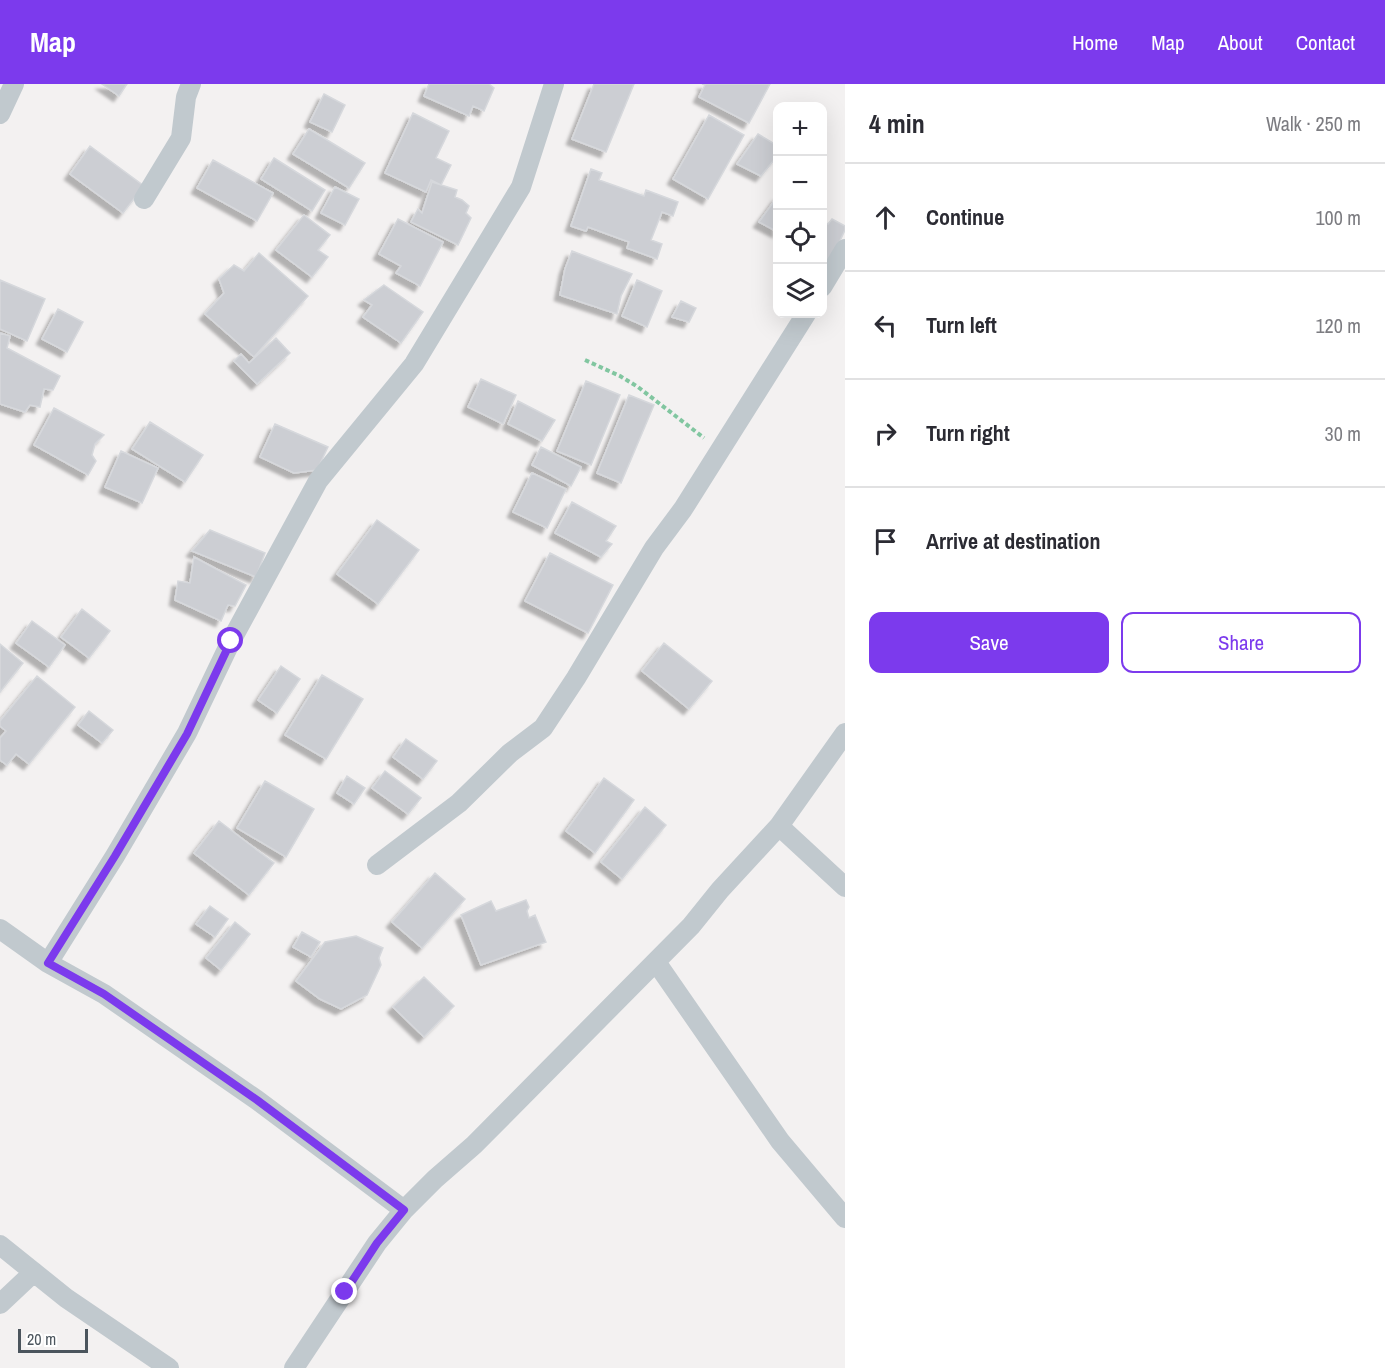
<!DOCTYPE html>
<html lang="en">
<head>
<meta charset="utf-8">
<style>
  :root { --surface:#fff; --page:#f2f2f3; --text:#2b2b33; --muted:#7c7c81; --line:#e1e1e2; --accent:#7c3aed }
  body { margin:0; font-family:"Archivo Narrow",sans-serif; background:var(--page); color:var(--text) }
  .controls { position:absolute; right:18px; top:18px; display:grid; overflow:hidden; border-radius:12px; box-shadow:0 6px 24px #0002 }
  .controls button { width:54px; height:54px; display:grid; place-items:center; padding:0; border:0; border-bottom:2px solid var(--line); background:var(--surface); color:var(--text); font:30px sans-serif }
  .scale { position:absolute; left:18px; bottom:15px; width:70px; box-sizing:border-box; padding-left:6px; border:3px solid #4b555d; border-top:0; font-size:16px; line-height:21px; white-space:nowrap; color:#4b555d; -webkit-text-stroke:4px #fff; paint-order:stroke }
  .stop { position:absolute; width:18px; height:18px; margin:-14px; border:4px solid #7c3aed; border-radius:50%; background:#fff }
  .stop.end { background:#7c3aed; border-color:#fff; box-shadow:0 2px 6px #0008 }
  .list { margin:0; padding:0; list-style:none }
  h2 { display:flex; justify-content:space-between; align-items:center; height:78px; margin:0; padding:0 24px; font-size:26px }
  h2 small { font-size:20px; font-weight:400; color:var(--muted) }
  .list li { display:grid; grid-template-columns:39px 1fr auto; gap:18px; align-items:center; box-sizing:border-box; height:108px; padding:0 24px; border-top:2px solid var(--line) }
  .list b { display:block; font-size:22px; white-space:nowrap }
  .list em { font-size:20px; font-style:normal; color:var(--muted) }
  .actions { display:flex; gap:12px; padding:18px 24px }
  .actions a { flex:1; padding:14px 0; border:2px solid var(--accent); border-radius:12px; text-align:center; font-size:21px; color:var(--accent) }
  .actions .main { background:var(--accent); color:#fff }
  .icon { flex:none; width:33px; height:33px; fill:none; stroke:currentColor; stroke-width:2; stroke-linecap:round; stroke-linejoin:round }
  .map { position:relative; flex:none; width:845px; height:1284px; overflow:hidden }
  header { display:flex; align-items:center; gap:36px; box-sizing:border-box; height:84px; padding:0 30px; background:var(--accent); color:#fff }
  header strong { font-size:28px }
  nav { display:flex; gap:33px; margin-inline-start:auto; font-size:21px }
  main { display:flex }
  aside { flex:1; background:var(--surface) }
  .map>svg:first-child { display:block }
</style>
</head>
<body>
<header>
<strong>Map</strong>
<nav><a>Home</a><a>Map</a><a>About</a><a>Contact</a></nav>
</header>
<main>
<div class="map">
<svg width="845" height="1284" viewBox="0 0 845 1284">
  <defs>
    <filter id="shadow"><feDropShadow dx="-5.5" dy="5.5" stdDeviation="1.5" flood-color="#0004"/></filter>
  </defs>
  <rect width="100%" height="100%" fill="#f3f1f1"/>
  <path fill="#ccced3" stroke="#d6d8dc" stroke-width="1.5" filter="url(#shadow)" d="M 102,0 L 127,0 L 119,12 Z
    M 429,0 L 489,0 L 494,4 L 484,27 L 473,22 L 469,32 L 424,12 Z
    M 594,0 L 634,0 L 606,68 L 572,55 Z
    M 702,0 L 770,0 L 749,39 L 699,13 L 705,1 Z
    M 324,10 L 345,21 L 332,48 L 310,38 Z
    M 413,29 L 449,47 L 436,74 L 451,81 L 441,101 L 431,96 L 426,108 L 385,89 Z
    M 709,31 L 744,51 L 708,115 L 673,95 Z
    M 309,45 L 365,79 L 349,104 L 293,70 Z
    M 758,50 L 778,62 L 778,71 L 761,92 L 737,80 Z
    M 90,62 L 144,102 L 123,129 L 70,90 Z
    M 274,74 L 325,106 L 312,127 L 261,95 Z
    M 213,76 L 273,109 L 257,137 L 197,104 Z
    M 591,85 L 602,89 L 599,96 L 644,112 L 646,106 L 678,118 L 673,132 L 662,128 L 651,156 L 662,160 L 657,175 L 627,164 L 629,158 L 588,143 L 586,147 L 571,142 Z
    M 432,98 L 457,106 L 455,113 L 462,116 L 469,122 L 466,129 L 471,134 L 458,161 L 411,138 L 418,125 L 422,129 Z
    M 335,103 L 359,115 L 345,141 L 321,129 Z
    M 778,112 L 778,148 L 759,138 Z
    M 304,131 L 330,151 L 318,166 L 328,173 L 312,193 L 276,166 Z
    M 398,135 L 443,158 L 420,202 L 396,189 L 401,182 L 379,170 Z
    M 832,135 L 845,142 L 845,146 L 830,178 L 822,174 L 822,137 L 828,140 Z
    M 572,167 L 632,190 L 621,212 L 617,230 L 560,211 L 565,185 Z
    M 259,169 L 308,212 L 254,273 L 205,230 L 224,209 L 219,195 L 234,181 L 244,187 Z
    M 0,196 L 45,215 L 27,257 L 0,245 Z
    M 637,196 L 662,207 L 647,243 L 622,232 Z
    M 384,201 L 423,228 L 401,259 L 363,233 L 372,221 L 364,216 Z
    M 681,217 L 696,224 L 689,238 L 672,233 Z
    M 58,225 L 83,238 L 67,268 L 42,255 Z
    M 0,249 L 10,252 L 7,264 L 60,292 L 53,306 L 44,305 L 40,323 L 30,321 L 25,328 L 0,320 Z
    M 276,254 L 290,269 L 257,300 L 234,277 L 241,270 L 249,279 Z
    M 481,295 L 516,311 L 503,340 L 468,323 Z
    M 586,297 L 620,311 L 591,381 L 557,367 Z
    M 629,311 L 654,321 L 621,399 L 597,389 Z
    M 518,317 L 555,336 L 542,357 L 508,340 Z
    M 54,324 L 104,351 L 95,360 L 92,371 L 96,377 L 88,391 L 34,361 Z
    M 150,338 L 203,371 L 185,398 L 132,365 Z
    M 275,340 L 328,363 L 317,386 L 294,389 L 260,373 Z
    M 541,363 L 581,383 L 571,402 L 532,381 Z
    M 121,367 L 158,384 L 142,419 L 105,403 Z
    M 532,389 L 566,405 L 547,444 L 513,428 Z
    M 572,418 L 616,442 L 606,457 L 612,460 L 601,473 L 555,449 Z
    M 377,436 L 419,466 L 378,520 L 337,490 Z
    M 210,446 L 265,469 L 256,493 L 192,467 Z
    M 550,469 L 613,501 L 588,549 L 525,517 Z
    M 194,473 L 246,501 L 235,522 L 228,521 L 221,537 L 175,516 L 178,497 L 190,499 Z
    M 82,525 L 110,547 L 89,574 L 61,553 Z
    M 32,537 L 65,561 L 49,583 L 16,559 Z
    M 664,559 L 712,597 L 689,625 L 642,587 Z
    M 0,560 L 23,579 L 0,608 Z
    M 281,582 L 300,595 L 277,629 L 258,616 Z
    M 322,591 L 363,615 L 326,675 L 285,651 Z
    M 37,592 L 75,623 L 29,680 L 16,670 L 7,681 L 0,676 L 0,654 L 6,647 L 0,642 L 0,637 Z
    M 89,627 L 113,646 L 102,659 L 78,641 Z
    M 406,655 L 437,677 L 423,695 L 393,673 Z
    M 385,687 L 421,714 L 408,730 L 372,704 Z
    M 347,692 L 365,704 L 354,720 L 337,709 Z
    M 604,694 L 634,716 L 595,769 L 566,747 Z
    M 265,697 L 314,725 L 286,773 L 237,744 Z
    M 645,723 L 666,741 L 622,795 L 601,778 Z
    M 219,737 L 274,779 L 249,811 L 194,769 Z
    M 435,789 L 465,815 L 422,864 L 392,838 Z
    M 526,816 L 529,823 L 527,827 L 529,834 L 535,831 L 546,858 L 481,881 L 461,831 L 491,817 L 496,827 Z
    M 210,822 L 228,835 L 215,853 L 196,840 Z
    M 235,838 L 250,850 L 221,886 L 206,874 Z
    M 302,848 L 320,858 L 311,873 L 293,863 Z
    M 356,852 L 383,864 L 379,874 L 381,881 L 367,911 L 341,925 L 320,915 L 296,897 L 325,858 Z
    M 424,893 L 454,922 L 424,953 L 393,923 Z"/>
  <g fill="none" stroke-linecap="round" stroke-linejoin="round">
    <path stroke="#81c6a0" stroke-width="4" stroke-dasharray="4.5 3" stroke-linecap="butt" d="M 585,276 L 620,292 L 638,303 L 704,354"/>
    <path stroke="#c1c9ce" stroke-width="20" d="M 0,30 L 14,0
      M 144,115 L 181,54 L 186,13 L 191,0
      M 822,203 L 845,165
      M 779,742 L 845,803
      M 377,781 L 459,719 L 510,669 L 543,644 L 576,594 L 654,464 L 683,425 L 806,230
      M 0,845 L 48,879 L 104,910 L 257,1016 L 404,1126
      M 656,878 L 780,1057 L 845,1134
      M 48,879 L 115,772 L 187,649 L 231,557 L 318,397 L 414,280 L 521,103 L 554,0
      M 0,1161 L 66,1214 L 169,1284
      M 0,1220 L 34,1188
      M 294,1284 L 377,1159 L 404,1126 L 435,1095 L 474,1061 L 691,842 L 720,806 L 779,742 L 845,649"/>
  </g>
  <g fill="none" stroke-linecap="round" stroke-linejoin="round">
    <path stroke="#7c3aed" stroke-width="8" d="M 231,557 L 187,650 L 115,772 L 48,879 L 104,910 L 257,1016 L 404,1126 L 377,1159 L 345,1208"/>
  </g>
</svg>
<div class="controls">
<button>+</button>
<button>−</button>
<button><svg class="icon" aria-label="locate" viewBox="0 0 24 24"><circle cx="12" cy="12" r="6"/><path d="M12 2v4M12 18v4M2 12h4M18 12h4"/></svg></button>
<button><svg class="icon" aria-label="layers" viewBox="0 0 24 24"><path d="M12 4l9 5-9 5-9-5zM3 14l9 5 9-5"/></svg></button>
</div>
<div class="scale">20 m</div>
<div class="stop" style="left:231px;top:557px"></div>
<div class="stop end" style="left:345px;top:1208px"></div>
</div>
<aside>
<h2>4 min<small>Walk · 250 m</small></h2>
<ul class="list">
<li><svg class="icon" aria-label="ahead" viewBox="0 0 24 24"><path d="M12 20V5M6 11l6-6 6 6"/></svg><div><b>Continue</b></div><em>100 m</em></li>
<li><svg class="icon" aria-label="left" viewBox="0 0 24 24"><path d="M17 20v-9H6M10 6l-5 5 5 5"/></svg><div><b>Turn left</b></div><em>120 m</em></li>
<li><svg class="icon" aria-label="right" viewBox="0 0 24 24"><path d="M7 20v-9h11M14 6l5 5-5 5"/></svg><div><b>Turn right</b></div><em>30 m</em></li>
<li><svg class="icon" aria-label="arrive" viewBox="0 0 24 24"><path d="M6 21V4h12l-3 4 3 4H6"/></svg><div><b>Arrive at destination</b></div></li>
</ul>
<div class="actions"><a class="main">Save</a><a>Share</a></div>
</aside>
</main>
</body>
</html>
